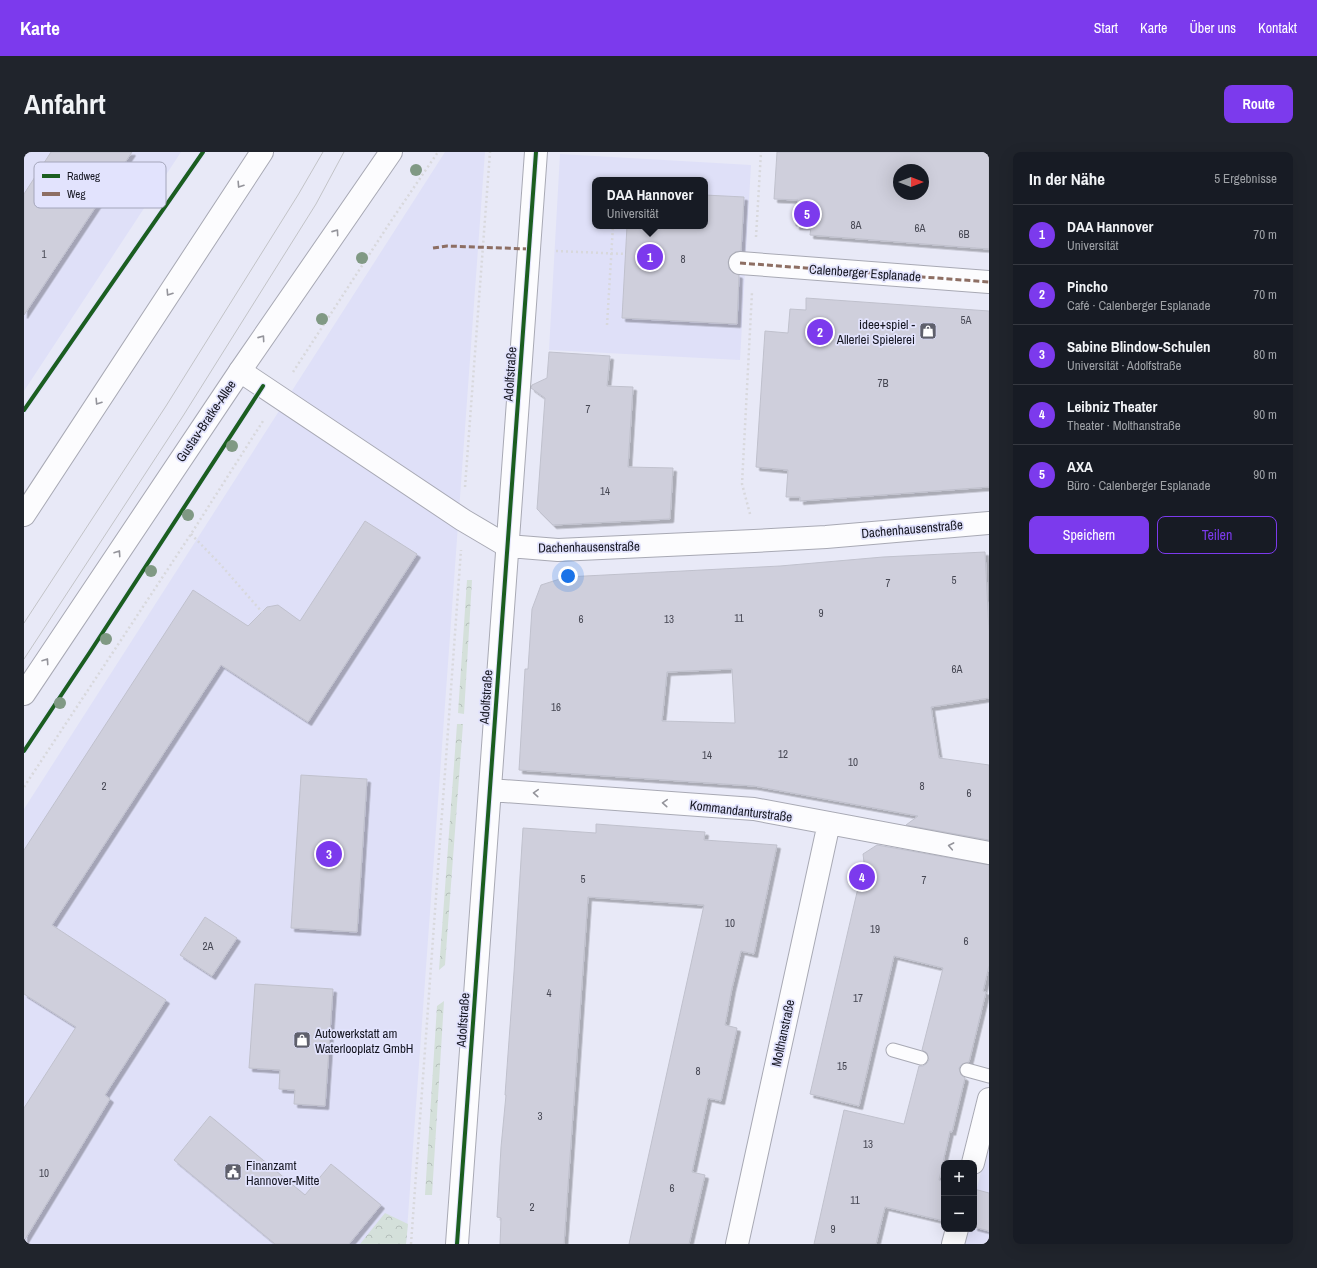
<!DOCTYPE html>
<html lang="de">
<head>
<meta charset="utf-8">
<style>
  :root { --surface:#171b24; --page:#20242c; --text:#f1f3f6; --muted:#9ea1a6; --line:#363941; --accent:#7c3aed }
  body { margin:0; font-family:"Archivo Narrow",sans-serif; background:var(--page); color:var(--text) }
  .controls { position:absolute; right:12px; bottom:12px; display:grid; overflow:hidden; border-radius:8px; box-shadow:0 4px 16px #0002 }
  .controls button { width:36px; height:36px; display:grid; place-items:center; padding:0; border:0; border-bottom:1px solid var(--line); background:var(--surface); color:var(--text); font:20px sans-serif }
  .compass { position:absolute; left:869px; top:12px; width:36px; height:36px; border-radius:50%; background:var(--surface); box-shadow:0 4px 16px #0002; rotate:90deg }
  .you { position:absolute; left:544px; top:424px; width:14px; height:14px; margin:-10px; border:3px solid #fff; border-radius:50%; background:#1a73e8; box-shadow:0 0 0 6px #1a73e833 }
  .badge { display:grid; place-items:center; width:26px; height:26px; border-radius:50%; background:var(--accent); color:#fff; font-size:13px; font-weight:700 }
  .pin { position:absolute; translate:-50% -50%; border:2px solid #fff; box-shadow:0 1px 4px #0006 }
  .popup { position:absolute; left:568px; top:25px; width:116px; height:52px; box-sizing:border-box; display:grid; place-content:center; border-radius:8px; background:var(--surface); filter:drop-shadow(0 1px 3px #0005); font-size:13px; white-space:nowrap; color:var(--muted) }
  .popup b { font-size:15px; color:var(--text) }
  .popup::after { content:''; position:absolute; left:50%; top:100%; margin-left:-8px; border:8px solid transparent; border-top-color:var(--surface) }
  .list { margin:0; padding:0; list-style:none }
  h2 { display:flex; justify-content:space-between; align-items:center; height:52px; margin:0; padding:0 16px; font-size:17px }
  h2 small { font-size:13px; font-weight:400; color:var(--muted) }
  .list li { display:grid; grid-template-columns:26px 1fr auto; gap:12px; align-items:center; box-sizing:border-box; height:60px; padding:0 16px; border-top:1px solid var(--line) }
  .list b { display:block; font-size:15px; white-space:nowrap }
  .list p { margin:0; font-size:13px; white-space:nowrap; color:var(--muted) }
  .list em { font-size:13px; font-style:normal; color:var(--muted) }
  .actions { display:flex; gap:8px; padding:12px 16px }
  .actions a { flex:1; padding:9px 0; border:1px solid var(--accent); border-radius:8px; text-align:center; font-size:14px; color:var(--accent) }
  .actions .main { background:var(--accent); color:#fff }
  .map { position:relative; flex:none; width:965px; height:1092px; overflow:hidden; border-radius:8px }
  header { display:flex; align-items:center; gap:24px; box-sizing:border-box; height:56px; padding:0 20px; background:var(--accent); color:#fff }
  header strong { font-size:19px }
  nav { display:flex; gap:22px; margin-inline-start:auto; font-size:14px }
  .intro { display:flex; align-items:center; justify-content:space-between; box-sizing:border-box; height:96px; padding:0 24px }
  h1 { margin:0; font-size:28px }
  .button { padding:10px 18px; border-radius:8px; background:var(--accent); color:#fff; font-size:14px; font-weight:700 }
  main { display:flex; gap:24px; padding:0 24px }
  aside { flex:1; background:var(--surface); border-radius:8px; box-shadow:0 4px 16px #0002 }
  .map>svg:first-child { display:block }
</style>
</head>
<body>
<header>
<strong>Karte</strong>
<nav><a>Start</a><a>Karte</a><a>Über uns</a><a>Kontakt</a></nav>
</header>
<div class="intro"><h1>Anfahrt</h1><a class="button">Route</a></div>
<main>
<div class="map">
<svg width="965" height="1092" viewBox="0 0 965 1092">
  <defs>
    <pattern id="park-crowns" width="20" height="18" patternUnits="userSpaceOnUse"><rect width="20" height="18" fill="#d4e0da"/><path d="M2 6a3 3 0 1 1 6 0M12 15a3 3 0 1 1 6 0" fill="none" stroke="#b5bfbb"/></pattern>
    <filter id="shadow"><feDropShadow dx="3.5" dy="3.5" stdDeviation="0" flood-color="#0004"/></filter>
  </defs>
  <rect width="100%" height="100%" fill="#e8e9f7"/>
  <path fill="#dfe0f8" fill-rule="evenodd" d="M 0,0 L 157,0 L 0,239 Z
    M 421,0 L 461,0 L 382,1092 L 0,1092 L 0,657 Z
    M 536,2 L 727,13 L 716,208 L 525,198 ZM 571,28 L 681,28 L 681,74 L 571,74 Z
    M 965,987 L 965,1092 L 939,1092 L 943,1077 L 950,1077 L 950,1049 Z"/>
  <path fill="url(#park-crowns)" d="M 443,428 L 448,428 L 440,562 L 434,561 Z
    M 433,572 L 439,572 L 421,813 L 415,818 Z
    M 420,849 L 408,1043 L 401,1043 L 413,854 Z
    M 361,1061 L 384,1072 L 382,1092 L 336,1092 Z"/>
  <path fill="#cfcfdc" stroke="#c0c1cd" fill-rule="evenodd" filter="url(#shadow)" d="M 27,0 L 108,0 L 0,163 L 0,42 Z
    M 753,0 L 965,0 L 965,97 L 786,83 L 787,74 L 772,74 L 774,48 L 750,47 ZM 875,18 L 899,18 L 899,42 L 875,42 Z
    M 681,43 L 720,45 L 717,99 L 711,100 L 706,104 L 704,110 L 705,117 L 709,121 L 715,123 L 713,172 L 598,166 L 603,74 L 681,74 Z
    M 782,146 L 965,159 L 965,335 L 776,349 L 776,345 L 762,345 L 764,318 L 732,315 L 741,179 L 764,181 L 766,157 L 782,158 Z
    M 525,200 L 586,204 L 583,234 L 609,235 L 604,315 L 649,316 L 646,367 L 529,373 L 513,357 L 521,246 L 507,236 L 508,233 L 523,226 Z
    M 341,369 L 393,402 L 284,570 L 197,513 L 28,773 L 142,848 L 81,943 L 86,947 L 0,1089 L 0,956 L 52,875 L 0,842 L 0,698 L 169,438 L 224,474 L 243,455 L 254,453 L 276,469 Z
    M 961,400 L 965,479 L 965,546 L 907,555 L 915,606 L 965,613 L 965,688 L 882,673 L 894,664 L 730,634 L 495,618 L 501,517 L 504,517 L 508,457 L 517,433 L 542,425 L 756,414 L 859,405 ZM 708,517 L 711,571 L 638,569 L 643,520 Z
    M 277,623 L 343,627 L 333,780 L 267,776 Z
    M 572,672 L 681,680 L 680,688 L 753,693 L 730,802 L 717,799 L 708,836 L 701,873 L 713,876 L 697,949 L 684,946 L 677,979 L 668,1020 L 681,1023 L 665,1092 L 605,1092 L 680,753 L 564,745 L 540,1092 L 476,1092 L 477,1066 L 473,1065 L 477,995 L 482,943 L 481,943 L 490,820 L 499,676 L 572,681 Z
    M 853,693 L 965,713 L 965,814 L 959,839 L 962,840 L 945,910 L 938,912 L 935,916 L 937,923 L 941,926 L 928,980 L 926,979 L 915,1028 L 920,1030 L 920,1069 L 861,1055 L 852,1092 L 790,1092 L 820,958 L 880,972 L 895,914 L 899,914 L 902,912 L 905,908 L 903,901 L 898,898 L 919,816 L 870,804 L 835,954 L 786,942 L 834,736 L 840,710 L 839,702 Z
    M 181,765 L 213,786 L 188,824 L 156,803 Z
    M 231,832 L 309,837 L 301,954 L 270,952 L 271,938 L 255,937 L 256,918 L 225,916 Z
    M 186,964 L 281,1043 L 307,1012 L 357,1053 L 325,1092 L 251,1092 L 150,1008 Z
    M 950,1037 L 965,1041 L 965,1079 L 950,1075 Z"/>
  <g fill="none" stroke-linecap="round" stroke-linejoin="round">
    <defs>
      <path id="lane" d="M 869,898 L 897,906
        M 943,918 L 965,924"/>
      <path id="street" d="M 716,111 L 965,130
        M 216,219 L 439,368 L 483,394 L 534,398 L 730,389 L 802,385 L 965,371
        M 466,638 L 730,657 L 965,701
        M 949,1011 L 965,947
        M 433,1092 L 512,0
        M 713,1092 L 805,671
        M 929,1092 L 933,1077"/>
      <path id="secondary" d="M 0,363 L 238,0
        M 0,542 L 216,219 L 367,0"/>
    </defs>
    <use href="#lane" stroke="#a8a9b4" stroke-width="15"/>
    <use href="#street" stroke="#a8a9b4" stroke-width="24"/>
    <use href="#secondary" stroke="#a8a9b4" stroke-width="24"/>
    <path stroke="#d8d8dc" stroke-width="2.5" stroke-dasharray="2 3" stroke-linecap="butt" d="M 591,28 L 591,26
      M 732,85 L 737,0
      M 532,99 L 602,102
      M 583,173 L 589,74
      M 269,220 L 367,69 L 414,0
      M 441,335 L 466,0
      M 726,362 L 718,332 L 728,140
      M 167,382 L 196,412 L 238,460
      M 0,635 L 167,382 L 239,269
      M 387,1092 L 437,398"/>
    <use href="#lane" stroke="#fcfcfe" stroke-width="13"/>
    <use href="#street" stroke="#fcfcfe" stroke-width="22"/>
    <use href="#secondary" stroke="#fcfcfe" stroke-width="22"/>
    <path stroke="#c2c3c7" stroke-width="1" d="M 0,471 L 142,254 L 274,43 L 299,0
      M 0,507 L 159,264 L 292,52 L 320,0"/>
    <path stroke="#8d6e63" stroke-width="3" stroke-dasharray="6 3" stroke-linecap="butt" d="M 409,96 L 423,94 L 505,97
      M 716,111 L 965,130"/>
    <defs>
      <path id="cycleway" d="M 0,258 L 179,0
        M 0,599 L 66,500 L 239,234
        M 433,1092 L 512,0"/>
    </defs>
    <use href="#cycleway" stroke="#e2e3fd" stroke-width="6"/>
    <use href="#cycleway" stroke="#1b5e20" stroke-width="4"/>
  </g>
  <g fill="#809984">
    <circle cx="392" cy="18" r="6"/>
    <circle cx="338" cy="106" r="6"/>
    <circle cx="298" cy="167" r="6"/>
    <circle cx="208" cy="294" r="6"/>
    <circle cx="164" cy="363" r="6"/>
    <circle cx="127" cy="419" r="6"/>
    <circle cx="82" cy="487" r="6"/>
    <circle cx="36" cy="551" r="6"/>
  </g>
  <defs><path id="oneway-chevron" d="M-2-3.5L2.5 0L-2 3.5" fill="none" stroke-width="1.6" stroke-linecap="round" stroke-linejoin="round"/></defs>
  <g stroke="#94949b">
    <use href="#oneway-chevron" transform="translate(216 33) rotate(123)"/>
    <use href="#oneway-chevron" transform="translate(312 80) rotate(-55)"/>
    <use href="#oneway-chevron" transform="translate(145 141) rotate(123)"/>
    <use href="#oneway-chevron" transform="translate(238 186) rotate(-55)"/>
    <use href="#oneway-chevron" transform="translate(74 250) rotate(123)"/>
    <use href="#oneway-chevron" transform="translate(94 401) rotate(-56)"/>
    <use href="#oneway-chevron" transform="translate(22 509) rotate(-56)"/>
    <use href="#oneway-chevron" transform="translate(512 641) rotate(-176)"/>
    <use href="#oneway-chevron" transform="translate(641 651) rotate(-176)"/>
    <use href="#oneway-chevron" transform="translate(927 694) rotate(-169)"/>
  </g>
  <defs>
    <symbol id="shop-square" viewBox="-11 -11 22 22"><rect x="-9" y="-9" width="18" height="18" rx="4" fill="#5f606c" stroke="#e2e3fd"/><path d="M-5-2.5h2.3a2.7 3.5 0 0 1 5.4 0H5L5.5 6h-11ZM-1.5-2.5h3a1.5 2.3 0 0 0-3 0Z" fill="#fff"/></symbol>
    <symbol id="civic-square" viewBox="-11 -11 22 22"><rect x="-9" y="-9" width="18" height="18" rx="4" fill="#5f606c" stroke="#e2e3fd"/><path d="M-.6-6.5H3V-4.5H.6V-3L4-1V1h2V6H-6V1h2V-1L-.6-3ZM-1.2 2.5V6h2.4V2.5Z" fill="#fff"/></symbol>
  </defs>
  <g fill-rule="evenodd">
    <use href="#shop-square" x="894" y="169" width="20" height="20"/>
    <use href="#shop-square" x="268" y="878" width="20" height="20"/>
    <use href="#civic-square" x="199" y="1010" width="20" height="20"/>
  </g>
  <g text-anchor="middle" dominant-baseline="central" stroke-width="3.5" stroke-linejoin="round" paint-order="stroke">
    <g font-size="11" fill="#464753">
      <text x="832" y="73">8A</text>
      <text x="896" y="76">6A</text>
      <text x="940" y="82">6B</text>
      <text x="20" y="102">1</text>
      <text x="659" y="107">8</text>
      <text x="942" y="168">5A</text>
      <text x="859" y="231">7B</text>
      <text x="564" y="257">7</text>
      <text x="581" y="339">14</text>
      <text x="930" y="428">5</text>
      <text x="864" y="431">7</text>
      <text x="797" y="461">9</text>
      <text x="715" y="466">11</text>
      <text x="557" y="467">6</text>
      <text x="645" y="467">13</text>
      <text x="933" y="517">6A</text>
      <text x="532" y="555">16</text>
      <text x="759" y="602">12</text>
      <text x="683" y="603">14</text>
      <text x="829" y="610">10</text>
      <text x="80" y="634">2</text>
      <text x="898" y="634">8</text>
      <text x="945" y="641">6</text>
      <text x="559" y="727">5</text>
      <text x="900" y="728">7</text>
      <text x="706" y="771">10</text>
      <text x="851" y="777">19</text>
      <text x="942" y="789">6</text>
      <text x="184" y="794">2A</text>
      <text x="525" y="841">4</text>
      <text x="834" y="846">17</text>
      <text x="818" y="914">15</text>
      <text x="674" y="919">8</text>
      <text x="516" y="964">3</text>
      <text x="844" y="992">13</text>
      <text x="20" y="1021">10</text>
      <text x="648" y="1036">6</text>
      <text x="831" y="1048">11</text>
      <text x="508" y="1055">2</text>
      <text x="809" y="1077">9</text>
    </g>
    <g font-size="13" fill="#151621" stroke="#e2e3fd">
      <text transform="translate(841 121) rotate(4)">Calenberger Esplanade</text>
      <text transform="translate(486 222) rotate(-86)">Adolfstraße</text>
      <text transform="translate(182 269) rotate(-56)">Gustav-Bratke-Allee</text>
      <text transform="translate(888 377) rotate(-5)">Dachenhausenstraße</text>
      <text transform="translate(565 395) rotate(-1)">Dachenhausenstraße</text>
      <text transform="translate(462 545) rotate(-86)">Adolfstraße</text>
      <text transform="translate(717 659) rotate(7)">Kommandanturstraße</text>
      <text transform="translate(439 868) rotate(-86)">Adolfstraße</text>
      <text transform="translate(759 881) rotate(-78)">Molthanstraße</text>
    </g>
    <g font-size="13" fill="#151621" stroke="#e2e3fd" text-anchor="start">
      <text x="891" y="172" text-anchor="end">idee+spiel -<tspan x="891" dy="15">Allerlei Spielerei</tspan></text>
      <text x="291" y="881">Autowerkstatt am<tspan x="291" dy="15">Waterlooplatz GmbH</tspan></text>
      <text x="222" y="1013">Finanzamt<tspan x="222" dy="15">Hannover-Mitte</tspan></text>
    </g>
  </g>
  <rect x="10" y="10" width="132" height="46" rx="6" fill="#e2e3fd" stroke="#a4a6bb" stroke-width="1"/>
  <rect x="18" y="22" width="18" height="4" fill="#1b5e20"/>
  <rect x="18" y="40" width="18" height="4" fill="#8d6e63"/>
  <g font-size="11" fill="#151621">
    <text x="43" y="28">Radweg</text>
    <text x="43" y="46">Weg</text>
  </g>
</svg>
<div class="controls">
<button>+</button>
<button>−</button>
</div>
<svg class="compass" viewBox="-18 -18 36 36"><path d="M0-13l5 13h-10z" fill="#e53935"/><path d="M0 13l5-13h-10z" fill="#9ea1a6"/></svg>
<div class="you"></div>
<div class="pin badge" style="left:626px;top:105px">1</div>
<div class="popup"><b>DAA Hannover</b>Universität</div>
<div class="pin badge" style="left:796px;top:180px">2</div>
<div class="pin badge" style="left:305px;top:702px">3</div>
<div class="pin badge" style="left:838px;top:725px">4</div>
<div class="pin badge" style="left:783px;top:62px">5</div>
</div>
<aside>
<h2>In der Nähe<small>5 Ergebnisse</small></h2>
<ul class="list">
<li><span class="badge">1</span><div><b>DAA Hannover</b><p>Universität</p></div><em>70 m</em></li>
<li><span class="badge">2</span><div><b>Pincho</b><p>Café · Calenberger Esplanade</p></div><em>70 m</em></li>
<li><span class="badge">3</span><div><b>Sabine Blindow-Schulen</b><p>Universität · Adolfstraße</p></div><em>80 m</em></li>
<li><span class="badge">4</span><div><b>Leibniz Theater</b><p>Theater · Molthanstraße</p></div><em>90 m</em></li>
<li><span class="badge">5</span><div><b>AXA</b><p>Büro · Calenberger Esplanade</p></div><em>90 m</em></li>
</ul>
<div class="actions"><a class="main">Speichern</a><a>Teilen</a></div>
</aside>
</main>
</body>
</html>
